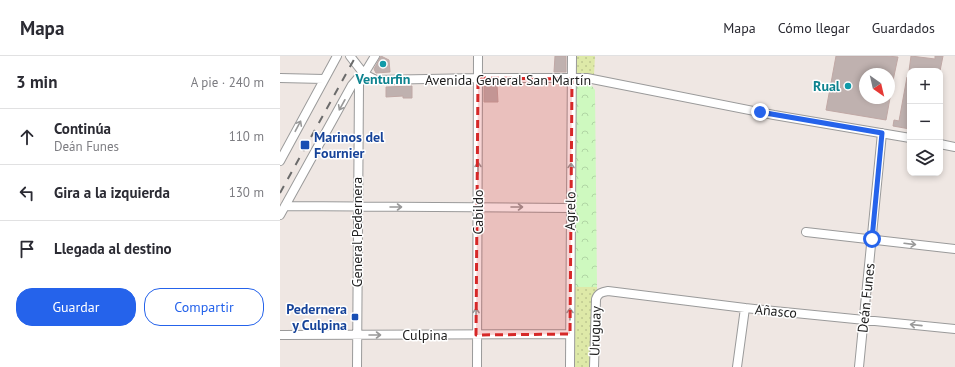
<!DOCTYPE html>
<html lang="es">
<head>
<meta charset="utf-8">
<style>
  :root { --surface:#fff; --page:#f7f7f7; --text:#2b2b33; --muted:#7c7c81; --line:#e1e1e2; --accent:#2563eb }
  body { margin:0; font-family:"PT Sans",sans-serif; background:var(--page); color:var(--text) }
  .controls { position:absolute; right:12px; top:12px; display:grid; overflow:hidden; border-radius:8px; box-shadow:0 2px 6px #0003 }
  .controls button { width:36px; height:36px; display:grid; place-items:center; padding:0; border:0; border-bottom:1px solid var(--line); background:var(--surface); color:var(--text); font:20px sans-serif }
  .compass { position:absolute; left:579px; top:12px; width:36px; height:36px; border-radius:50%; background:var(--surface); box-shadow:0 2px 6px #0003; rotate:146deg }
  .stop { position:absolute; width:12px; height:12px; margin:-9px; border:3px solid #2563eb; border-radius:50%; background:#fff }
  .stop.end { background:#2563eb; border-color:#fff; box-shadow:0 1px 4px #0008 }
  .list { margin:0; padding:0; list-style:none }
  h2 { display:flex; justify-content:space-between; align-items:center; height:52px; margin:0; padding:0 16px; font-size:17px }
  h2 small { font-size:13px; font-weight:400; color:var(--muted) }
  .list li { display:grid; grid-template-columns:26px 1fr auto; gap:12px; align-items:center; box-sizing:border-box; height:56px; padding:0 16px; border-top:1px solid var(--line) }
  .list b { display:block; font-size:15px; white-space:nowrap }
  .list p { margin:0; font-size:13px; white-space:nowrap; color:var(--muted) }
  .list em { font-size:13px; font-style:normal; color:var(--muted) }
  .actions { display:flex; gap:8px; padding:12px 16px }
  .actions a { flex:1; padding:9px 0; border:1px solid var(--accent); border-radius:16px; text-align:center; font-size:14px; color:var(--accent) }
  .actions .main { background:var(--accent); color:#fff }
  .icon { flex:none; width:22px; height:22px; fill:none; stroke:currentColor; stroke-width:2; stroke-linecap:round; stroke-linejoin:round }
  .map { position:relative; flex:none; width:675px; height:311px; overflow:hidden }
  header { display:flex; align-items:center; gap:24px; box-sizing:border-box; height:56px; padding:0 20px; background:var(--surface); border-bottom:1px solid var(--line) }
  header strong { font-size:19px }
  nav { display:flex; gap:22px; margin-inline-start:auto; font-size:14px }
  main { display:flex }
  aside { flex:1; background:var(--surface) }
  .map>svg:first-child { display:block }
</style>
</head>
<body>
<header>
<strong>Mapa</strong>
<nav><a>Mapa</a><a>Cómo llegar</a><a>Guardados</a></nav>
</header>
<main>
<aside>
<h2>3 min<small>A pie · 240 m</small></h2>
<ul class="list">
<li><svg class="icon" aria-label="ahead" viewBox="0 0 24 24"><path d="M12 20V5M6 11l6-6 6 6"/></svg><div><b>Continúa</b><p>Deán Funes</p></div><em>110 m</em></li>
<li><svg class="icon" aria-label="left" viewBox="0 0 24 24"><path d="M17 20v-9H6M10 6l-5 5 5 5"/></svg><div><b>Gira a la izquierda</b></div><em>130 m</em></li>
<li><svg class="icon" aria-label="arrive" viewBox="0 0 24 24"><path d="M6 21V4h12l-3 4 3 4H6"/></svg><div><b>Llegada al destino</b></div></li>
</ul>
<div class="actions"><a class="main">Guardar</a><a>Compartir</a></div>
</aside>
<div class="map">
<svg width="675" height="311" viewBox="0 0 675 311">
  <defs>
    <pattern id="grass-dots" width="8" height="8" patternUnits="userSpaceOnUse"><rect width="8" height="8" fill="#dee9a8"/><path d="M2 2h.1M6 6h.1" fill="none" stroke="#bec790" stroke-width="1.8" stroke-linecap="round"/></pattern>
    <pattern id="park-crowns" width="20" height="18" patternUnits="userSpaceOnUse"><rect width="20" height="18" fill="#cef9bf"/><path d="M2 6a3 3 0 1 1 6 0M12 15a3 3 0 1 1 6 0" fill="none" stroke="#b0d5a4"/></pattern>
  </defs>
  <rect width="100%" height="100%" fill="#efe7e3"/>
  <path fill="url(#grass-dots)" d="M 297,0 L 315,0 L 314,19 L 296,17 Z
    M 292,231 L 317,231 L 317,233 L 312,241 L 311,311 L 293,311 Z"/>
  <path fill="url(#park-crowns)" d="M 297,25 L 308,25 L 315,34 L 317,231 L 292,231 L 294,27 Z"/>
  <path fill="#bfb1af" stroke="#c0a8a5" d="M 101,0 L 109,4 L 110,16 L 96,17 L 94,13 Z
    M 275,0 L 286,0 L 286,16 L 274,16 Z
    M 556,0 L 607,0 L 618,1 L 611,34 L 609,34 L 609,18 L 585,18 L 585,42 L 610,42 L 606,64 L 546,54 Z
    M 631,0 L 655,3 L 655,0 L 663,0 L 660,15 L 629,15 Z
    M 627,21 L 630,22 L 630,73 L 613,70 L 614,64 L 619,65 Z
    M 217,29 L 218,46 L 204,46 L 204,30 Z
    M 132,30 L 132,42 L 123,42 L 123,40 L 106,41 L 106,31 Z"/>
  <g fill="none" stroke-linecap="round" stroke-linejoin="round">
    <defs>
      <path id="minor" d="M 70,0 L 84,18 L 96,24 L 198,22 L 307,22 L 494,59 L 630,82
        M 0,22 L 44,23
        M 660,88 L 675,91
        M 0,105 L 57,0
        M 5,150 L 290,152
        M 0,159 L 72,29 L 78,22 L 84,18 L 95,0
        M 526,176 L 675,193
        M 0,279 L 290,278
        M 77,311 L 79,28 L 84,18
        M 197,311 L 198,0
        M 290,311 L 292,0
        M 314,311 L 316,243 C 318,237 322,236 328,235 L 465,252 L 675,273
        M 457,311 L 465,252
        M 579,311 L 602,77"/>
    </defs>
    <use href="#minor" stroke="#9a9a9a" stroke-width="10"/>
    <use href="#minor" stroke="#fff" stroke-width="8"/>
    <path stroke="#6b6b6b" stroke-width="2" stroke-dasharray="8 8" stroke-linecap="butt" d="M 0,137 L 76,0"/>
  </g>
  <defs><path id="oneway-shaft" d="M-6 0H5M1.5-3L5.5 0L1.5 3" fill="none" stroke-width="1.6" stroke-linecap="round" stroke-linejoin="round"/></defs>
  <g stroke="#999">
    <use href="#oneway-shaft" transform="translate(62 49) rotate(119)"/>
    <use href="#oneway-shaft" transform="translate(18 70) rotate(-62)"/>
    <use href="#oneway-shaft" transform="translate(198 112) rotate(-90)"/>
    <use href="#oneway-shaft" transform="translate(291 113) rotate(-89)"/>
    <use href="#oneway-shaft" transform="translate(116 151)"/>
    <use href="#oneway-shaft" transform="translate(237 151)"/>
    <use href="#oneway-shaft" transform="translate(630 188) rotate(7)"/>
    <use href="#oneway-shaft" transform="translate(196 258) rotate(-89)"/>
    <use href="#oneway-shaft" transform="translate(290 258) rotate(-90)"/>
    <use href="#oneway-shaft" transform="translate(636 269) rotate(-174)"/>
    <use href="#oneway-shaft" transform="translate(95 279)"/>
  </g>
  <g fill="none" stroke-linecap="round" stroke-linejoin="round">
    <path stroke="#2563eb" stroke-width="5" d="M 480,56 L 602,77 L 592,183"/>
  </g>
  <path fill="#d62828" fill-opacity="0.2" stroke="#d62828" stroke-width="3" stroke-dasharray="8 5" stroke-linejoin="round" d="M 198,22 L 292,23 L 290,278 L 196,279 Z"/>
  <g fill="#0f9aa8" stroke="#fff" stroke-width="1.5">
    <circle cx="103" cy="8" r="4"/>
    <circle cx="568" cy="30" r="4"/>
  </g>
  <g fill="#1a4fb4" stroke="#fff" stroke-width="1.5">
    <rect x="20" y="84" width="10" height="10" rx="2"/>
    <rect x="71" y="257" width="8" height="8" rx="2"/>
  </g>
  <g text-anchor="middle" dominant-baseline="central" stroke-width="3" stroke-linejoin="round" paint-order="stroke">
    <g font-size="14" font-weight="bold" fill="#0d838f" stroke="#fff">
      <text x="103" y="23">Venturfin</text>
      <text x="560" y="30" text-anchor="end">Rual</text>
    </g>
    <g font-size="14" fill="#1d1d1d" stroke="#fff">
      <text x="228" y="24">Avenida General San Martín</text>
      <text transform="translate(290 155) rotate(-89)">Agrelo</text>
      <text transform="translate(198 156) rotate(-90)">Cabildo</text>
      <text transform="translate(77 176) rotate(-90)">General Pedernera</text>
      <text transform="translate(586 242) rotate(-84)">Deán Funes</text>
      <text transform="translate(496 255) rotate(5)">Añasco</text>
      <text transform="translate(315 275) rotate(-88)">Uruguay</text>
      <text x="145" y="279">Culpina</text>
    </g>
    <g font-size="14" font-weight="bold" fill="#164399" stroke="#fff" text-anchor="start">
      <text x="34" y="81">Marinos del<tspan x="34" dy="16">Fournier</tspan></text>
      <text x="67" y="253" text-anchor="end">Pedernera<tspan x="67" dy="16">y Culpina</tspan></text>
    </g>
  </g>
</svg>
<div class="controls">
<button>+</button>
<button>−</button>
<button><svg class="icon" aria-label="layers" viewBox="0 0 24 24"><path d="M12 4l9 5-9 5-9-5zM3 14l9 5 9-5"/></svg></button>
</div>
<svg class="compass" viewBox="-18 -18 36 36"><path d="M0-13l5 13h-10z" fill="#e53935"/><path d="M0 13l5-13h-10z" fill="#7c7c81"/></svg>
<div class="stop" style="left:592px;top:183px"></div>
<div class="stop end" style="left:480px;top:56px"></div>
</div>
</main>
</body>
</html>
